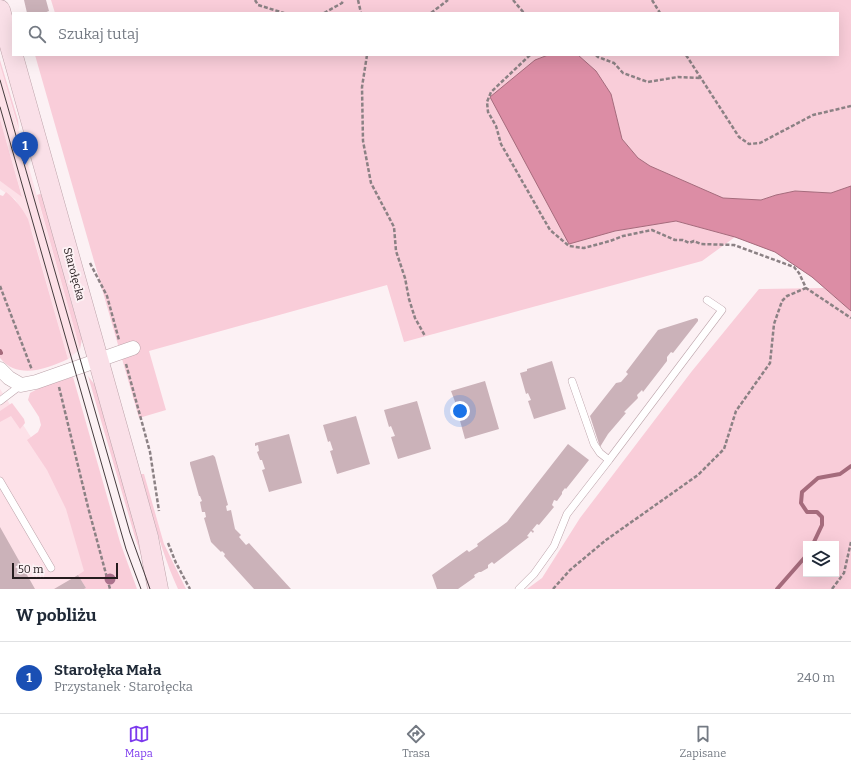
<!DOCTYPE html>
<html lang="pl">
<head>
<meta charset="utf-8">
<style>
  :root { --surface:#fff; --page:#f6f6f7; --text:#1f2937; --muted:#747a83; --line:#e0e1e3; --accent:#7c3aed }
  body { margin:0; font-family:Bitter,serif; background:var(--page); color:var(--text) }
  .controls { position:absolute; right:12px; bottom:12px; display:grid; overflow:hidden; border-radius:0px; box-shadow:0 4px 16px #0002 }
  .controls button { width:36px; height:36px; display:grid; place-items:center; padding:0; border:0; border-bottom:1px solid var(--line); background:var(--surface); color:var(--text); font:20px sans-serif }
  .scale { position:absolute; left:12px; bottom:10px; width:106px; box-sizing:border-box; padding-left:4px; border:2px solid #251c1e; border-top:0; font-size:11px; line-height:14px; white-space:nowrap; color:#251c1e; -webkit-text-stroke:3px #fcf1f4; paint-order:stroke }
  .you { position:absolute; left:460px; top:411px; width:14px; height:14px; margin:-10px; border:3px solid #fff; border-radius:50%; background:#1a73e8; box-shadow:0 0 0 6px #1a73e833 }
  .badge { display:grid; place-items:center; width:26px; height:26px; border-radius:50%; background:var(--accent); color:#fff; font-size:13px; font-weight:700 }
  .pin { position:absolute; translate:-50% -33px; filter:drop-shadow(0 1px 2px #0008) }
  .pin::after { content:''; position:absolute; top:21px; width:14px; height:12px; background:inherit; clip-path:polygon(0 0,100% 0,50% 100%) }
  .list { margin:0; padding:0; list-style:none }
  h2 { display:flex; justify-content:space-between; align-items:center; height:52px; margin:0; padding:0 16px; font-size:17px }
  h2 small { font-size:13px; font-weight:400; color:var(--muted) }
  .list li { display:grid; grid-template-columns:26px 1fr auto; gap:12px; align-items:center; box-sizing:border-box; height:72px; padding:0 16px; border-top:1px solid var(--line) }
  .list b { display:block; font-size:15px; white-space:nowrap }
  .list p { margin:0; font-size:13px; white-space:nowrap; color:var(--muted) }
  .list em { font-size:13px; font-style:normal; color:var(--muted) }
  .icon { flex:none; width:22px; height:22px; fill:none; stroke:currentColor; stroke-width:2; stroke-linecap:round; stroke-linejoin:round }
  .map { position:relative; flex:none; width:851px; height:589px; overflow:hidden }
  .search { position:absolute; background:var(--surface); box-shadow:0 4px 16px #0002; left:12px; right:12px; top:12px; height:44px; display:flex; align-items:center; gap:10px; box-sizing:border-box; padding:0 14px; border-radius:0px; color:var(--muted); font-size:15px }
  .sheet { height:124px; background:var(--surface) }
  nav { display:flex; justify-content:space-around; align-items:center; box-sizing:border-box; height:56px; border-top:1px solid var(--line); background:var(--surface); font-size:11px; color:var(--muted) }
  nav a { display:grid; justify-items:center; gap:2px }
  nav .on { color:var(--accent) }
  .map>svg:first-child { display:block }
</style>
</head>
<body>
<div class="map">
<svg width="851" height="589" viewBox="0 0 851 589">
  <rect width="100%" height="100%" fill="#fcf1f4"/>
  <path fill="#fde1e8" d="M 0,65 L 80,349 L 68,359 L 32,231 L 15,199 L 0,189 L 0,181 L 22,196 L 0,119 Z
    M 0,389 L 45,459 L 51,463 L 95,589 L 0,589 Z"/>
  <path fill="#f9cdd9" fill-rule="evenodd" d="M 51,0 L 851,0 L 851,186 L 831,193 L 795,191 L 776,195 L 761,200 L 723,198 L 650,166 L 638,158 L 622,139 L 611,94 L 596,71 L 578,55 L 838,55 L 838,13 L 55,13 Z
    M 35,55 L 548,55 L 535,60 L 569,243 L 615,231 L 675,221 L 735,237 L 702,261 L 404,342 L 387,285 L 149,351 L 166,410 L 139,418 Z
    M 0,60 L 18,120 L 19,130 L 0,65 Z
    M 0,119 L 22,197 L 0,181 Z
    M 6,192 C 16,200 22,208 28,219 L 68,359 C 46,369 18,380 0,358 L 0,195 L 3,196 Z
    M 43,193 L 58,246 L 68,291 L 82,339 L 80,349 L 37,195 Z
    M 824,288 L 851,311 L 851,589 L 527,589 L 542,578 L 580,518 L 692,371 L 759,289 ZM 806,544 L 836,544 L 836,574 L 806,574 Z
    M 88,376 L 95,385 L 152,587 L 135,537 Z
    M 73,377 L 120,542 L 137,589 L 84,589 L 86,588 L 78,575 L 84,571 L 66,509 L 47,470 L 27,440 L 38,432 L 41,425 L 39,417 L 28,400 L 30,393 L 45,385 Z
    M 12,403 L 24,419 L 25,423 L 20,429 L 11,416 L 0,422 L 0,411 Z
    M 141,474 L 144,474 L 164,544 L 186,589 L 178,589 C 161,552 152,513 141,474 Z"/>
  <path fill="#dc8da5" stroke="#a56b7c" d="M 548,55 L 578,55 L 596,71 L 611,94 L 622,139 L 638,158 L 650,166 L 723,198 L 761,200 L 776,195 L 795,191 L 831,193 L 851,186 L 851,311 L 812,277 L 775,252 L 735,237 L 676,221 L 615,231 L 569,244 L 490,97 L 535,60 Z"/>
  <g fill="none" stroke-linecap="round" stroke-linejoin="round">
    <path stroke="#a56b7c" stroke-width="4" d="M 0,351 L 1,353
      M 813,544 L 822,525 L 822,517 L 817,512 L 807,512 L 801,503 L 802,492 L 818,478 L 840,474 L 851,466
      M 777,589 L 806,556"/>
  </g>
  <path fill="#cbb2b9" d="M 24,0 L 46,0 L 49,11 L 44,13 L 27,13 Z
    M 696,318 L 698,319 L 698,321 L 673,353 L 671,352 L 667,357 L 667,361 L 643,392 L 642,390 L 637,395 L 638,398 L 624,412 L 626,413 L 608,434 L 600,447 L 590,416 L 616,383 L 621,382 L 628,374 L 626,372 L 658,330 Z
    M 552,361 L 566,409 L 534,419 L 528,401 L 531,400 L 528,393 L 526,394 L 520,373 L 527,371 L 527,369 Z
    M 485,381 L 499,429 L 465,439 L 459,417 L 462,416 L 459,407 L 457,407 L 451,391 Z
    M 417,401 L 431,449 L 398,459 L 391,437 L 395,436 L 391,426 L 389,427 L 384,410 Z
    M 356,416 L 370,464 L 337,474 L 330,451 L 333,450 L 330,441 L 328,442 L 323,425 Z
    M 289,434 L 302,483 L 269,492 L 262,470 L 265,469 L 262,460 L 260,460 L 257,452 L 259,451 L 258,445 L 255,446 L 255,443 Z
    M 568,444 L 589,460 L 566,489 L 565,488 L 562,492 L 562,494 L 557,501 L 554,500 L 552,505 L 554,507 L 539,525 L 537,524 L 532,530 L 534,531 L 533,533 L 531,531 L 527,536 L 529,537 L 494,564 L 492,562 L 488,565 L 488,568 L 481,572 L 479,572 L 474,575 L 475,577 L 458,589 L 437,589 L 432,575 L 467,550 L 469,552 L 478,546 L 477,544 L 507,522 Z
    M 213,455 L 215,457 L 228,505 L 226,506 L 227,511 L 231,510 L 235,529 L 241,535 L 239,537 L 246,545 L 249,543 L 291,589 L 254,589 L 224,556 L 225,554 L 222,551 L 221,552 L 211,542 L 204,518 L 206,517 L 205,512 L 202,512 L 200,502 L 202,501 L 200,496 L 199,496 L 190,464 L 190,462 Z
    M 0,527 L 35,589 L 0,589 Z
    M 78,575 L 86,588 L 84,589 L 54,589 Z"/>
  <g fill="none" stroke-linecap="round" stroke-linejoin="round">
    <defs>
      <path id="lane" d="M 0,401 L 21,385
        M 609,460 L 722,310 L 707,300
        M 0,481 L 51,568
        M 519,589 L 534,574 L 554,546 L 567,514 L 609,460 L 600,453 L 594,444 L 572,381"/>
      <path id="street" d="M 0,369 L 9,378 L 21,385 L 36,382 L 133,348"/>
      <path id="secondary" d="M 0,10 L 148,537 L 158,589"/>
    </defs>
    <use href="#lane" stroke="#bca3aa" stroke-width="8"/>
    <use href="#street" stroke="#bca3aa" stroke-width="15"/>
    <use href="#secondary" stroke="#bca3aa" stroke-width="21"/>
    <path stroke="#8b8184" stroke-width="2.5" stroke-dasharray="4 2" stroke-linecap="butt" d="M 255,0 L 258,5 L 284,13
      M 358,0 L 361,13
      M 513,0 L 524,13
      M 652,0 L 660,13
      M 324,13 L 342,3 L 343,0
      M 431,13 L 448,0
      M 367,55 L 362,87 L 363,141 L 371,183 L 394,227 L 396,251 L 405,278 L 409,299 L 415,318 L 425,336
      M 530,55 L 491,92 L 487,102 L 488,112 L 496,126 L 501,144 L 550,230 L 569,246 L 584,248 L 610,241 L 623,236 L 652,230 L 675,240 L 683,240 L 689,243 L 694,241 L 701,244 L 734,245 L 794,267 L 799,273 L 806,288 L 851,318
      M 596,55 L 598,57 L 614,63 L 623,73 L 648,82 L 678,77 L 700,78
      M 686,55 L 739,137 L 749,144 L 760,143 L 813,115 L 851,106
      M 90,263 L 107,296 L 119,340
      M 0,286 L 32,370
      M 126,364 L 150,452 L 159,511
      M 59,387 L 88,507 L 110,589
      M 168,543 L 176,563 L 190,589
      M 553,589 L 570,570 L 606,540 L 698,475 L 724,449 L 736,411 L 770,363 L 774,324 L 782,301 L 787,296 L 806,288
      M 832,589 L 844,573 L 851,542"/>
    <use href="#lane" stroke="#fff" stroke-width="7"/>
    <use href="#street" stroke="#fff" stroke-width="14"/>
    <use href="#secondary" stroke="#fae0e8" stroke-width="20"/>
    <path stroke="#443b3d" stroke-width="1" d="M 0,80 L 118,491 L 130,533 L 150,589
      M 0,107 L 115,511 L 126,549 L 141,589"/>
  </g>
  <circle fill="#ab718c" cx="110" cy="579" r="5.5"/>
  <g text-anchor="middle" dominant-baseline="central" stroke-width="4" stroke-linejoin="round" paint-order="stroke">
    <g font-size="11" fill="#251c1e" stroke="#fcf1f4">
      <text transform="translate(74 274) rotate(75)">Starołęcka</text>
    </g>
  </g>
</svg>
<div class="controls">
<button><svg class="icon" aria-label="layers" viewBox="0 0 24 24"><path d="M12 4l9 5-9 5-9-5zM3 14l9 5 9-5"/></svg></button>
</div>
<div class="scale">50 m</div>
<div class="you"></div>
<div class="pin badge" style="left:25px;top:165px;background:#1a4fb4">1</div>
<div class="search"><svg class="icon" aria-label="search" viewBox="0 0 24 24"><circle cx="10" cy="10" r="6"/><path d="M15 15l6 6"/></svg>Szukaj tutaj</div>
</div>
<section class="sheet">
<h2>W pobliżu<small></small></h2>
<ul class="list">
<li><span class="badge" style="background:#1a4fb4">1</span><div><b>Starołęka Mała</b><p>Przystanek · Starołęcka</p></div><em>240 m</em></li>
</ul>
</section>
<nav>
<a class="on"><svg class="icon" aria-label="map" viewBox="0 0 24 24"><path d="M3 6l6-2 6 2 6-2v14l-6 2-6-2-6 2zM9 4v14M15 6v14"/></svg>Mapa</a>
<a><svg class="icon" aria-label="directions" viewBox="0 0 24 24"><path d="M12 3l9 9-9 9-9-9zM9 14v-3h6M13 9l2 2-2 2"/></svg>Trasa</a>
<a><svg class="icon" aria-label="saved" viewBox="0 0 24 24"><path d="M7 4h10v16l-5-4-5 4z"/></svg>Zapisane</a>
</nav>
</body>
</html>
